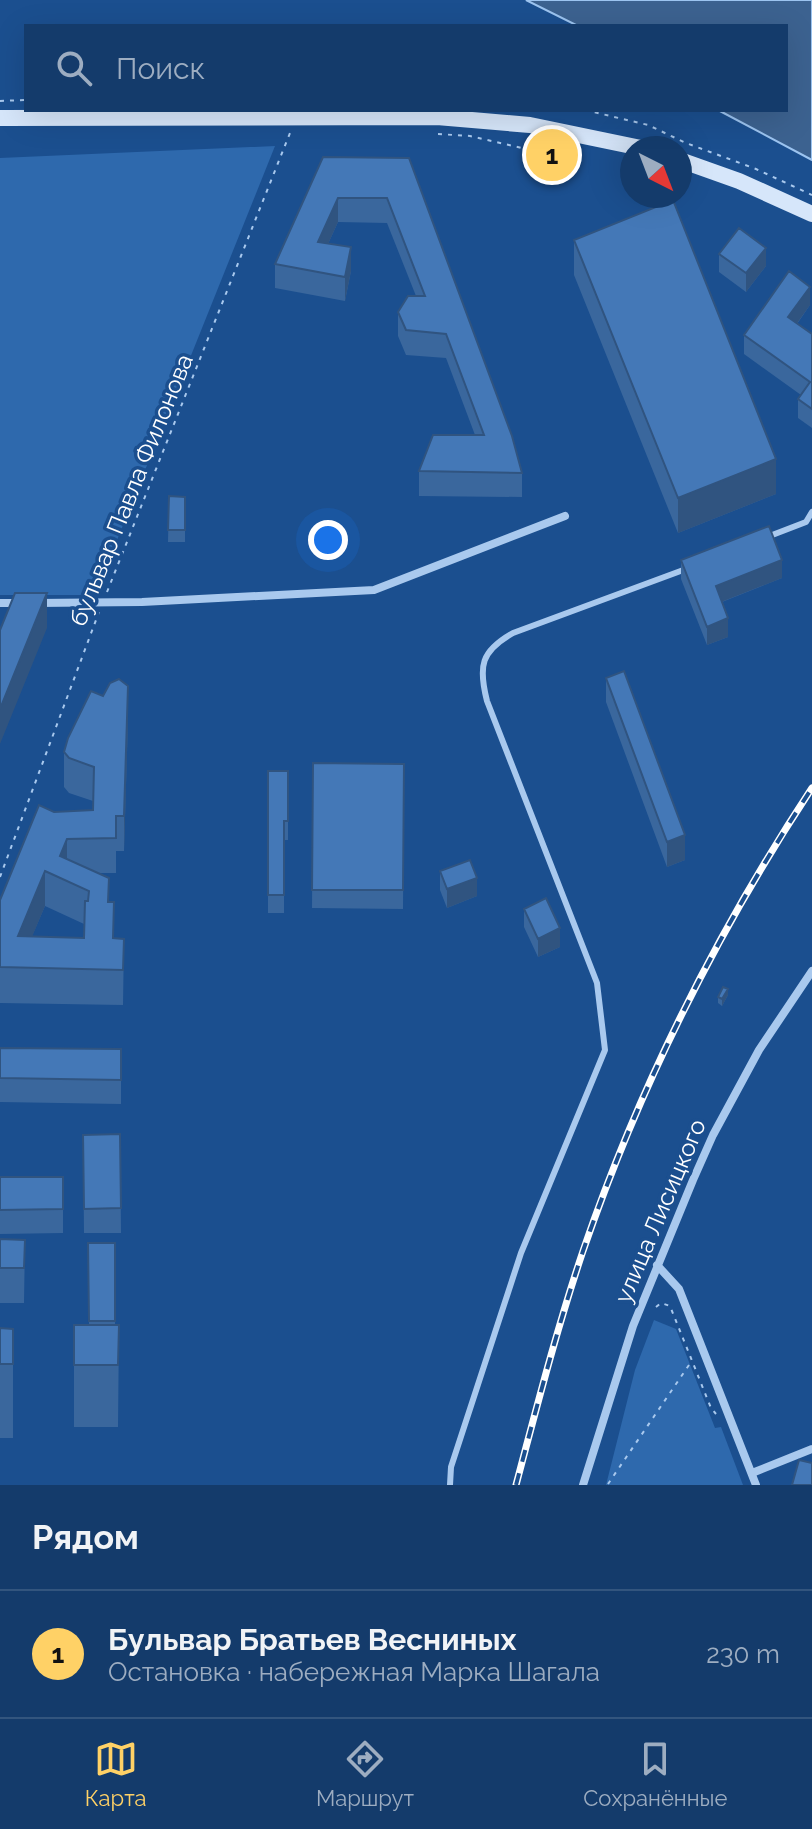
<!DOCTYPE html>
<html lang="ru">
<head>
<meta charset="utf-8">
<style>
  :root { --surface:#143b6b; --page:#1d4271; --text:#f1f3f6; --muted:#9dadc1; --line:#33557e; --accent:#ffd166 }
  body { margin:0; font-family:Raleway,sans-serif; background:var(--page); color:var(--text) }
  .compass { position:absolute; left:620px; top:136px; width:72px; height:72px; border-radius:50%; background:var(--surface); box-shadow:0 8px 32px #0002; rotate:138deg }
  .you { position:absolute; left:328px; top:540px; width:28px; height:28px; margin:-20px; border:6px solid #fff; border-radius:50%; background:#1a73e8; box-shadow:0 0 0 12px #1a73e833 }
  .badge { display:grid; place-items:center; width:52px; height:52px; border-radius:50%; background:var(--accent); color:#111; font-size:26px; font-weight:700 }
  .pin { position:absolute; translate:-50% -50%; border:4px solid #fff; box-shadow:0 2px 8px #0006 }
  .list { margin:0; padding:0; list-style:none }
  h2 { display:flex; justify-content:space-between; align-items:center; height:104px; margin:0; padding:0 32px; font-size:34px }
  h2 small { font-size:26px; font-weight:400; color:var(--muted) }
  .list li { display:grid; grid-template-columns:52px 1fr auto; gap:24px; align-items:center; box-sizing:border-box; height:128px; padding:0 32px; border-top:2px solid var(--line) }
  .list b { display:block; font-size:30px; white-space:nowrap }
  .list p { margin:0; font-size:26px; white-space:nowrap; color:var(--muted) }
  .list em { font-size:26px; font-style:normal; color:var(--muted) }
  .icon { flex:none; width:44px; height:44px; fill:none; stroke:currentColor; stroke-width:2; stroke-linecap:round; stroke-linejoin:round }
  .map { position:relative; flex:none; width:812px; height:1485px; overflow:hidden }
  .search { position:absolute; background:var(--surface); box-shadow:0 8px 32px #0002; left:24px; right:24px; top:24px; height:88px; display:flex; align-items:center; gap:20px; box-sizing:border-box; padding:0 28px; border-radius:0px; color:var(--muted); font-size:30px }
  .sheet { height:232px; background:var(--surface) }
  nav { display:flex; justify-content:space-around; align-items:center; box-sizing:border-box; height:112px; border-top:2px solid var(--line); background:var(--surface); font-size:22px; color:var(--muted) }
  nav a { display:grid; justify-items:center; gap:4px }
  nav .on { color:var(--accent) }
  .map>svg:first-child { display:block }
</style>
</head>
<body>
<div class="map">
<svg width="812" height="1485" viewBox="0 0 812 1485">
  <rect width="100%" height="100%" fill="#1b4f8f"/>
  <path fill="#2e69ad" d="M 275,146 L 95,595 L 0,595 L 0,158 Z
    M 654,1320 L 676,1329 L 715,1428 L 721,1427 L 743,1485 L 606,1485 L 635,1370 Z"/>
  <path fill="#3c6290" stroke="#9cc4f0" stroke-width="2" d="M 526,0 L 812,0 L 812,160 L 718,110 L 786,110 L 786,26 L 578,26 Z"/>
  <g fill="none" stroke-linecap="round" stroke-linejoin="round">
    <path stroke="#a9c9ee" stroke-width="2" stroke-dasharray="4 6" stroke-linecap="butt" d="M 0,101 L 26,100
      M 585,110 L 648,125 L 686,143 L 756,169 L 812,195
      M 438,134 L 470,136 L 552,155
      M 107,592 L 290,133
      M 0,877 L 99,612
      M 656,1307 L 661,1303 L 670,1306 L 711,1408 L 716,1414
      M 608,1484 L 691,1362"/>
    <path stroke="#a9c9ee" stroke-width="6" d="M 767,537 L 806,522 L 812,512
      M 450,1485 L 451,1467 L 521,1253 L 605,1050 L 597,983 L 487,701 C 478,666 481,651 513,633 L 686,569"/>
    <path stroke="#a9c9ee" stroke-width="8" d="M 0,603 L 19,603
      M 36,603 L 142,602 L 374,590 L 565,516
      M 657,1265 L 679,1289 L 756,1485
      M 752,1473 L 812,1449
      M 583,1485 L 633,1326 L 693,1180 L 713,1135 L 759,1050 L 812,971"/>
    <path stroke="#d6e6fa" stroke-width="16" d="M 0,118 L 437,117 L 530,125 L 641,148
      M 680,160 L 739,181 L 812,214"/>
    <defs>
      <path id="rail" d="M 516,1485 C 537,1406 557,1328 583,1251 C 639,1088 717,932 812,788"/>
    </defs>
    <use href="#rail" stroke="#fff" stroke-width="7"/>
    <use href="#rail" stroke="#1b4f8f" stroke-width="4" stroke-dasharray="12" stroke-linecap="butt"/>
  </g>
  <path fill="#3a679d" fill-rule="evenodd" d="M 323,157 L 409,158 L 522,473 L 522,497 L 419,496 L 419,471 L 475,435 L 446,358 L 406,355 L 398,336 L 398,312 L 416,296 L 387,223 L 338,222 L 328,244 L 351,271 L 345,301 L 275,288 L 275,264 Z
    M 574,240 L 776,494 L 678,533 L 574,275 Z
    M 719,254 L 766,266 L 746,292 L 719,272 Z
    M 810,305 L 797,324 L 812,334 L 812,428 L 798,418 L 798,399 L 801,395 L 744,354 L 744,335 Z
    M 169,496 L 185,497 L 185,542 L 168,542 Z
    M 681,560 L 782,578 L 722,602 L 728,637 L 707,645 L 681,579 Z
    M 606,678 L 685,860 L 667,867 L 606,702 Z
    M 128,721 L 124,851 L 116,851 L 116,873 L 99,873 L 109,902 L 114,938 L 124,939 L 123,1005 L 0,1003 L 0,900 L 54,812 L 93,810 L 93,801 L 69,793 L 64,787 L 64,752 ZM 45,906 L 84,924 L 84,938 L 32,936 Z
    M 313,763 L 404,764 L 403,909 L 312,908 Z
    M 268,771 L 288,771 L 288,840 L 284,840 L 284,913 L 268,913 Z
    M 440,871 L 477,896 L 447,908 L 440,890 Z
    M 524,909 L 560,947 L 538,957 L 524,927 Z
    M 728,995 L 722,1006 L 718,1003 L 718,997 Z
    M 0,1048 L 121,1049 L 121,1104 L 0,1102 Z
    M 120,1134 L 121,1233 L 84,1233 L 83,1135 Z
    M 0,1177 L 63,1177 L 63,1233 L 0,1234 Z
    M 0,1239 L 25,1240 L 24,1303 L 0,1303 Z
    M 88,1243 L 115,1243 L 115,1325 L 119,1325 L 118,1427 L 74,1427 L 74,1325 L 89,1325 Z
    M 0,1328 L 13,1329 L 13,1438 L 0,1438 Z"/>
  <path fill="#305480" d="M 338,198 L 338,222 L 318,266 L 318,242 Z
    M 351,247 L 351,271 L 345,301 L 345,277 Z
    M 766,248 L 766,266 L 746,292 L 746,273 Z
    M 810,287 L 810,305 L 788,336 L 788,317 Z
    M 776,459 L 776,494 L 678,533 L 678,498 Z
    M 782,560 L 782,578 L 716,604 L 716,586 Z
    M 47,593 L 47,628 L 0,744 L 0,709 Z
    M 728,618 L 728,637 L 707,645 L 707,627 Z
    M 128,686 L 128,721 L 124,851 L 124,816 Z
    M 685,835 L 685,860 L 667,867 L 667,842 Z
    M 67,839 L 67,874 L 60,856 Z
    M 45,871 L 45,906 L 19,968 L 18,936 Z
    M 477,878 L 477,896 L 447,908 L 447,889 Z
    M 560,928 L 560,947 L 538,957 L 538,939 Z
    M 728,989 L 728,995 L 722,1006 L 722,999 Z"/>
  <path fill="#4478b7" stroke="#305480" stroke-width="2" fill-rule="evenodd" d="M 323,157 L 409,158 L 512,436 L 522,473 L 419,471 L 433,435 L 484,435 L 446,334 L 406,330 L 398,312 L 408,296 L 425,296 L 387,198 L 338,198 L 318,242 L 351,247 L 345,277 L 275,264 Z
    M 673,200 L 776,459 L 678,498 L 574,240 Z
    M 739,228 L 766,248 L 746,273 L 719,254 Z
    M 789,271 L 810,287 L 788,317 L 812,334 L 812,409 L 798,399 L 810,382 L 744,335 Z
    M 169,496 L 185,497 L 185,530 L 168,530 Z
    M 769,526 L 782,560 L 716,586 L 728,618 L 707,627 L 681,560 Z
    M 15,593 L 47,593 L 0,709 L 0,630 Z
    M 624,671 L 685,835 L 667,842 L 606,678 Z
    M 119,679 L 128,686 L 124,816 L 116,816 L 116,838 L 67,839 L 60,856 L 109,878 L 108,902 L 114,902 L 113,938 L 124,939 L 123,970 L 0,967 L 0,900 L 39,805 L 54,812 L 93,810 L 94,767 L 69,758 L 64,752 L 68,738 L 91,691 L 103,696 L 110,683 ZM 45,871 L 89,891 L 88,901 L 85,901 L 84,938 L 18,936 Z
    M 313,763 L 404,764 L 403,890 L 312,890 Z
    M 268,771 L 288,771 L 288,821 L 284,821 L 284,895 L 268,895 Z
    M 470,860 L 477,878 L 447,889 L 440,871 Z
    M 546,898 L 560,928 L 538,939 L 524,909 Z
    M 723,987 L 728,989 L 722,999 L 718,997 Z
    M 0,1048 L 121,1049 L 121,1080 L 0,1078 Z
    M 120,1134 L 121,1208 L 84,1209 L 83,1135 Z
    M 0,1177 L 63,1177 L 63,1209 L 0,1210 Z
    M 0,1239 L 25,1240 L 24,1268 L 0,1268 Z
    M 88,1243 L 115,1243 L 115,1321 L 89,1321 Z
    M 74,1325 L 119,1325 L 118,1365 L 74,1365 Z
    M 0,1328 L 13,1329 L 13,1364 L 0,1364 Z
    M 799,1460 L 812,1463 L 812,1485 L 792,1485 Z"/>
  <g text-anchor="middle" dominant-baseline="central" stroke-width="7" stroke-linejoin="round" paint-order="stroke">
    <g font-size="24" fill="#fff" stroke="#1b4f8f">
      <text transform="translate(131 490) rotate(-68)">бульвар Павла Филонова</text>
      <text transform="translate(660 1211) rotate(-67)">улица Лисицкого</text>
    </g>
  </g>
</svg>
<svg class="compass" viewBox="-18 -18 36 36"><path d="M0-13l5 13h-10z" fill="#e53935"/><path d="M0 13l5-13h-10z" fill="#9dadc1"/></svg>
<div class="you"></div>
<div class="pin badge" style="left:552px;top:155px">1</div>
<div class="search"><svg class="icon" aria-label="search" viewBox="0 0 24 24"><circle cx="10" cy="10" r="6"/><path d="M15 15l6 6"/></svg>Поиск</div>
</div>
<section class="sheet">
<h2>Рядом<small></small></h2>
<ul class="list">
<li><span class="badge">1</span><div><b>Бульвар Братьев Весниных</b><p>Остановка · набережная Марка Шагала</p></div><em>230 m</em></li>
</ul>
</section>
<nav>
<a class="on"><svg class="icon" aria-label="map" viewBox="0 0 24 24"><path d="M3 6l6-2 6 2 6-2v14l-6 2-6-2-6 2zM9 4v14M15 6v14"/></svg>Карта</a>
<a><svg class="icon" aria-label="directions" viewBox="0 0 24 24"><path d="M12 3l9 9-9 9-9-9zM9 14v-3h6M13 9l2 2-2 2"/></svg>Маршрут</a>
<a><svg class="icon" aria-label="saved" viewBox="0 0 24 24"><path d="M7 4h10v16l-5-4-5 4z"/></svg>Сохранённые</a>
</nav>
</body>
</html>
